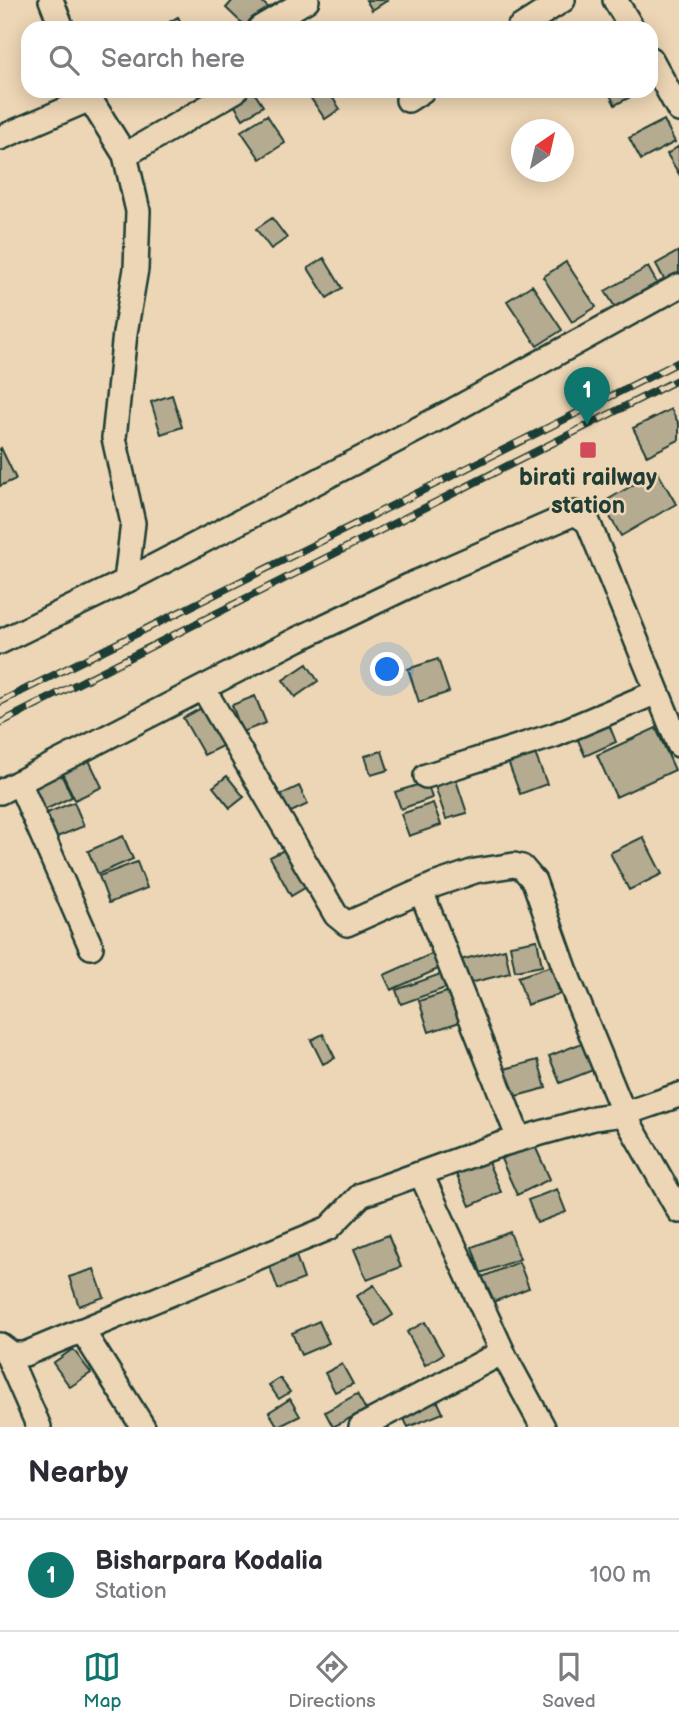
<!DOCTYPE html>
<html lang="en">
<head>
<meta charset="utf-8">
<style>
  :root { --surface:#fff; --page:#f7f7f7; --text:#2b2b33; --muted:#7c7c81; --line:#e1e1e2; --accent:#0f766e }
  body { margin:0; font-family:"Balsamiq Sans",sans-serif; background:var(--page); color:var(--text) }
  .compass { position:absolute; left:511px; top:119px; width:63px; height:63px; border-radius:50%; background:var(--surface); box-shadow:0 4px 18px #0003; rotate:34deg }
  .you { position:absolute; left:388px; top:670px; width:24px; height:24px; margin:-18px; border:5px solid #fff; border-radius:50%; background:#1a73e8; box-shadow:0 0 0 10px #1a73e833 }
  .badge { display:grid; place-items:center; width:46px; height:46px; border-radius:50%; background:var(--accent); color:#fff; font-size:23px; font-weight:700 }
  .pin { position:absolute; translate:-50% -58px; filter:drop-shadow(0 2px 4px #0008) }
  .pin::after { content:''; position:absolute; top:37px; width:24px; height:21px; background:inherit; clip-path:polygon(0 0,100% 0,50% 100%) }
  .list { margin:0; padding:0; list-style:none }
  h2 { display:flex; justify-content:space-between; align-items:center; height:91px; margin:0; padding:0 28px; font-size:30px }
  h2 small { font-size:23px; font-weight:400; color:var(--muted) }
  .list li { display:grid; grid-template-columns:46px 1fr auto; gap:21px; align-items:center; box-sizing:border-box; height:112px; padding:0 28px; border-top:2px solid var(--line) }
  .list b { display:block; font-size:26px; white-space:nowrap }
  .list p { margin:0; font-size:23px; white-space:nowrap; color:var(--muted) }
  .list em { font-size:23px; font-style:normal; color:var(--muted) }
  .icon { flex:none; width:38px; height:38px; fill:none; stroke:currentColor; stroke-width:2; stroke-linecap:round; stroke-linejoin:round }
  .map { position:relative; flex:none; width:679px; height:1427px; overflow:hidden }
  .search { position:absolute; background:var(--surface); box-shadow:0 4px 18px #0003; left:21px; right:21px; top:21px; height:77px; display:flex; align-items:center; gap:18px; box-sizing:border-box; padding:0 24px; border-radius:21px; color:var(--muted); font-size:26px }
  .sheet { height:203px; background:var(--surface) }
  nav { display:flex; justify-content:space-around; align-items:center; box-sizing:border-box; height:98px; border-top:2px solid var(--line); background:var(--surface); font-size:19px; color:var(--muted) }
  nav a { display:grid; justify-items:center; gap:4px }
  nav .on { color:var(--accent) }
  .map>svg:first-child { display:block }
</style>
</head>
<body>
<div class="map">
<svg width="679" height="1427" viewBox="0 0 679 1427">
  <rect width="100%" height="100%" fill="#edd6b5"/>
  <filter id="ink" filterUnits="userSpaceOnUse"><feTurbulence type="fractalNoise" baseFrequency=".0143" numOctaves="2"/><feDisplacementMap in="SourceGraphic" scale="14" xChannelSelector="R" yChannelSelector="G"/><feConvolveMatrix kernelMatrix="1 2 1 2 8 2 1 2 1" color-interpolation-filters="sRGB"/></filter>
  <g filter="url(#ink)">
    <path fill="#b4ab91" stroke="#1f3d34" stroke-width="2" d="M 233,0 L 260,0 L 270,9 L 252,28 L 247,28 L 226,8 Z
      M 366,0 L 388,0 L 372,10 Z
      M 178,17 L 184,28 L 159,28 Z
      M 240,91 L 253,91 L 263,106 L 243,119 L 230,98 Z
      M 319,91 L 328,91 L 340,109 L 325,119 L 310,97 Z
      M 608,91 L 642,91 L 615,105 Z
      M 267,115 L 285,143 L 260,159 L 241,131 Z
      M 664,120 L 675,142 L 641,160 L 629,138 Z
      M 679,146 L 679,174 L 667,154 Z
      M 272,218 L 287,238 L 271,249 L 256,229 Z
      M 679,251 L 679,273 L 665,281 L 656,264 Z
      M 324,258 L 342,288 L 327,298 L 308,268 Z
      M 566,262 L 596,307 L 572,322 L 543,277 Z
      M 648,267 L 657,283 L 615,307 L 605,291 Z
      M 532,285 L 562,330 L 537,346 L 507,301 Z
      M 172,395 L 182,427 L 161,434 L 151,402 Z
      M 671,409 L 679,424 L 679,440 L 647,456 L 633,428 Z
      M 1,448 L 16,479 L 0,486 L 0,449 Z
      M 657,471 L 676,504 L 621,536 L 602,503 Z
      M 438,659 L 449,692 L 419,702 L 408,669 Z
      M 307,664 L 318,681 L 295,697 L 283,680 Z
      M 255,696 L 266,723 L 242,732 L 232,705 Z
      M 203,707 L 224,745 L 204,755 L 183,718 Z
      M 606,717 L 616,742 L 585,756 L 574,731 Z
      M 656,728 L 675,770 L 616,797 L 597,755 Z
      M 532,746 L 547,784 L 520,794 L 506,756 Z
      M 382,751 L 388,770 L 371,775 L 365,756 Z
      M 85,752 L 102,787 L 75,800 L 58,765 Z
      M 58,768 L 72,797 L 36,814 L 22,786 Z
      M 227,776 L 244,797 L 230,808 L 213,787 Z
      M 455,777 L 467,813 L 446,819 L 434,783 Z
      M 427,782 L 432,798 L 401,809 L 395,792 Z
      M 299,786 L 308,804 L 287,814 L 278,796 Z
      M 74,802 L 84,826 L 47,841 L 37,817 Z
      M 433,803 L 441,825 L 409,836 L 401,814 Z
      M 123,836 L 133,859 L 98,874 L 88,851 Z
      M 643,837 L 662,874 L 629,890 L 610,853 Z
      M 288,848 L 308,886 L 291,896 L 270,857 Z
      M 137,862 L 147,888 L 109,903 L 99,876 Z
      M 537,940 L 542,966 L 515,971 L 510,945 Z
      M 505,949 L 510,973 L 466,984 L 460,960 Z
      M 438,951 L 445,966 L 391,990 L 384,975 Z
      M 551,966 L 560,994 L 527,1005 L 518,977 Z
      M 446,972 L 451,986 L 401,1004 L 396,990 Z
      M 456,989 L 466,1020 L 429,1032 L 419,1001 Z
      M 323,1034 L 335,1058 L 323,1064 L 311,1040 Z
      M 582,1043 L 593,1070 L 560,1083 L 549,1056 Z
      M 538,1060 L 546,1088 L 509,1098 L 501,1070 Z
      M 534,1144 L 550,1179 L 517,1195 L 501,1159 Z
      M 487,1160 L 501,1192 L 470,1206 L 456,1174 Z
      M 557,1189 L 566,1212 L 537,1223 L 528,1200 Z
      M 510,1232 L 520,1259 L 481,1273 L 472,1247 Z
      M 388,1235 L 401,1267 L 367,1280 L 354,1249 Z
      M 295,1253 L 304,1279 L 278,1289 L 268,1262 Z
      M 519,1262 L 529,1288 L 493,1302 L 482,1277 Z
      M 94,1269 L 104,1297 L 79,1306 L 69,1277 Z
      M 374,1285 L 393,1315 L 376,1326 L 357,1296 Z
      M 319,1321 L 329,1343 L 301,1355 L 292,1333 Z
      M 425,1322 L 443,1354 L 425,1365 L 407,1332 Z
      M 73,1349 L 91,1373 L 70,1387 L 53,1363 Z
      M 342,1364 L 353,1384 L 335,1392 L 325,1373 Z
      M 280,1378 L 290,1392 L 279,1399 L 269,1385 Z
      M 357,1394 L 366,1410 L 333,1427 L 325,1412 Z
      M 435,1396 L 443,1413 L 408,1427 L 401,1413 Z
      M 290,1399 L 300,1416 L 278,1427 L 269,1412 Z"/>
    <g fill="none" stroke-linecap="round" stroke-linejoin="round">
      <defs>
        <path id="minor" d="M 51,0 L 62,28
          M 615,0 L 632,28
          M 260,28 L 307,0
          M 519,28 L 563,0
          M 651,59 L 679,110
          M 408,100 L 422,91
          M 0,138 L 90,99 L 125,155 L 138,211 L 136,269 L 125,333 L 114,438 L 133,523 L 126,581 L 0,642
          M 125,155 L 235,91
          M 126,581 L 443,416 L 679,286
          M 203,688 L 336,915 L 347,924 L 434,885 L 475,871 L 514,865 L 522,867 L 534,881 L 569,980 L 624,1114 L 679,1211
          M 426,776 L 555,735 L 657,692
          M 19,782 L 91,947
          M 0,792 L 298,639 L 417,582 L 575,513 L 588,522 L 679,745
          M 421,891 L 519,1139
          M 421,1174 L 506,1359 L 543,1427
          M 82,1330 L 143,1427
          M 0,1345 L 12,1354 L 25,1354 L 329,1228 L 361,1195 L 499,1145 L 594,1118 L 624,1114 L 679,1095
          M 6,1352 L 39,1427
          M 361,1427 L 503,1352"/>
      </defs>
      <use href="#minor" stroke="#1f3d34" stroke-width="28"/>
      <use href="#minor" stroke="#edd6b5" stroke-width="23"/>
      <defs>
        <path id="rail" d="M 0,702 L 679,362
          M 0,723 L 679,379"/>
      </defs>
      <use href="#rail" stroke="#1f3d34" stroke-width="8"/>
      <use href="#rail" stroke="#edd6b5" stroke-width="5" stroke-dasharray="16" stroke-linecap="butt"/>
    </g>
  </g>
  <rect fill="#d1495b" stroke="#edd6b5" stroke-width="2.5" x="579" y="441" width="18" height="18" rx="3.5"/>
  <g text-anchor="middle" dominant-baseline="central" stroke-width="5" stroke-linejoin="round" paint-order="stroke">
    <g font-size="24" font-weight="bold" fill="#1f3d34" stroke="#edd6b5">
      <text x="588" y="477">birati railway<tspan x="588" dy="28">station</tspan></text>
    </g>
  </g>
</svg>
<svg class="compass" viewBox="-18 -18 36 36"><path d="M0-13l5 13h-10z" fill="#e53935"/><path d="M0 13l5-13h-10z" fill="#7c7c81"/></svg>
<div class="you"></div>
<div class="pin badge" style="left:587px;top:425px">1</div>
<div class="search"><svg class="icon" aria-label="search" viewBox="0 0 24 24"><circle cx="10" cy="10" r="6"/><path d="M15 15l6 6"/></svg>Search here</div>
</div>
<section class="sheet">
<h2>Nearby<small></small></h2>
<ul class="list">
<li><span class="badge">1</span><div><b>Bisharpara Kodalia</b><p>Station</p></div><em>100 m</em></li>
</ul>
</section>
<nav>
<a class="on"><svg class="icon" aria-label="map" viewBox="0 0 24 24"><path d="M3 6l6-2 6 2 6-2v14l-6 2-6-2-6 2zM9 4v14M15 6v14"/></svg>Map</a>
<a><svg class="icon" aria-label="directions" viewBox="0 0 24 24"><path d="M12 3l9 9-9 9-9-9zM9 14v-3h6M13 9l2 2-2 2"/></svg>Directions</a>
<a><svg class="icon" aria-label="saved" viewBox="0 0 24 24"><path d="M7 4h10v16l-5-4-5 4z"/></svg>Saved</a>
</nav>
</body>
</html>
